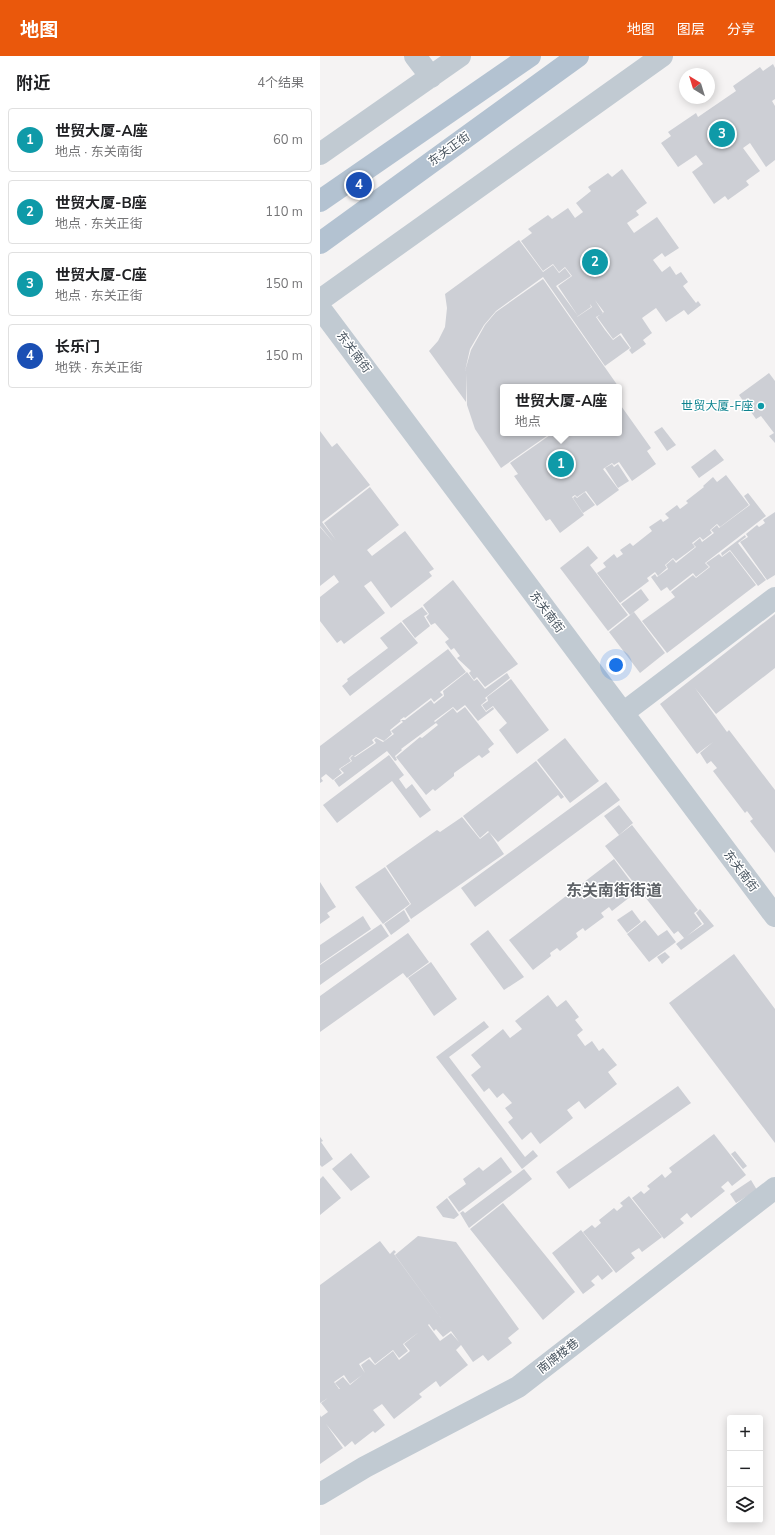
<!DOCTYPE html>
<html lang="zh">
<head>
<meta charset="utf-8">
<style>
  :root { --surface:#fff; --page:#f2f2f2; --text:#202124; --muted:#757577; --line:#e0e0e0; --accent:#ea580c }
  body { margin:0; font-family:"Nunito Sans","Noto Sans SC",sans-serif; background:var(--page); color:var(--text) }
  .controls { position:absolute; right:12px; bottom:12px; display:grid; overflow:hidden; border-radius:4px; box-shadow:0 2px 10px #0003 }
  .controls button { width:36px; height:36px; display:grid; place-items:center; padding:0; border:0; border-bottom:1px solid var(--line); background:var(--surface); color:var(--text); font:20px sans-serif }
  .compass { position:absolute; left:359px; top:12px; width:36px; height:36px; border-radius:50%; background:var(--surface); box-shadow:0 2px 10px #0003; rotate:322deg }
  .you { position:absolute; left:296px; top:609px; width:14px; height:14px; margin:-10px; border:3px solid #fff; border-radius:50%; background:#1a73e8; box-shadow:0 0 0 6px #1a73e833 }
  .badge { display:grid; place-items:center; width:26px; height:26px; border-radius:50%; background:var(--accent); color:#fff; font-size:13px; font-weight:700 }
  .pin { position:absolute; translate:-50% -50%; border:2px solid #fff; box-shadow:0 1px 4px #0006 }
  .popup { position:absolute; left:180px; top:328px; width:122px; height:52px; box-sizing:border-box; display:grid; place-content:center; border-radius:4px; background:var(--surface); filter:drop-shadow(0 1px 3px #0005); font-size:13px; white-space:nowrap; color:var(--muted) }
  .popup b { font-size:15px; color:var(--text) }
  .popup::after { content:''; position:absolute; left:50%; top:100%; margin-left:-8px; border:8px solid transparent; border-top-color:var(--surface) }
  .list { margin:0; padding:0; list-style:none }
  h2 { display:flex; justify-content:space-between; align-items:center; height:52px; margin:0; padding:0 16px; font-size:17px }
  h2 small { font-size:13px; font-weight:400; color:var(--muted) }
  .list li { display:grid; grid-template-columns:26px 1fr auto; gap:12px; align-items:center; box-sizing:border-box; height:64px; margin:0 8px 8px; padding:0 8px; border:1px solid var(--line); border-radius:4px }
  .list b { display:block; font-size:15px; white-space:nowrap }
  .list p { margin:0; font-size:13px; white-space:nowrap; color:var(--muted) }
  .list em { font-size:13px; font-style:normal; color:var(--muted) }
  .icon { flex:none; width:22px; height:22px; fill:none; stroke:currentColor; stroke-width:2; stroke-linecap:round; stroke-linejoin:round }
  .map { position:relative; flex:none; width:455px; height:1479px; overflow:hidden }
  header { display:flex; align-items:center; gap:24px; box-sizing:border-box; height:56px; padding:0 20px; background:var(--accent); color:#fff }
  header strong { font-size:19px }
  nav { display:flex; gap:22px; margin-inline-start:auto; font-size:14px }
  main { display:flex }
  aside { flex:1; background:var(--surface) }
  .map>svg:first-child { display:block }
</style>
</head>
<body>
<header>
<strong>地图</strong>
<nav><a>地图</a><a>图层</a><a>分享</a></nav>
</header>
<main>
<aside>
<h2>附近<small>4个结果</small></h2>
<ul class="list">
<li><span class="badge" style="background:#0f9aa8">1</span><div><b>世贸大厦-A座</b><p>地点 · 东关南街</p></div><em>60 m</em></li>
<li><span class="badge" style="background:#0f9aa8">2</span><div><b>世贸大厦-B座</b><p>地点 · 东关正街</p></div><em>110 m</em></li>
<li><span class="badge" style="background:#0f9aa8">3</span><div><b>世贸大厦-C座</b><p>地点 · 东关正街</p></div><em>150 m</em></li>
<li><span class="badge" style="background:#1a4fb4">4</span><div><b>长乐门</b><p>地铁 · 东关正街</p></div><em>150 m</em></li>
</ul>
</aside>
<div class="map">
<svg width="455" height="1479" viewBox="0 0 455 1479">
  <rect width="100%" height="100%" fill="#f5f3f3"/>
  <path fill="#cdcfd5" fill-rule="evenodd" d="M 453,8 L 455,12 L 455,43 L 452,45 L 455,50 L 455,104 L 446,111 L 430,87 L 423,92 L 440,115 L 426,125 L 429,129 L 408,144 L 405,140 L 394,148 L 372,116 L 383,108 L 376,99 L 358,111 L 341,87 L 351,80 L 348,76 L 376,57 L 378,61 L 416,35 L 413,30 L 440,11 L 443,15 Z
    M 302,113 L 327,147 L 316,155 L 319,159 L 307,167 L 314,177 L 337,161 L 359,192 L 345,201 L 342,197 L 333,204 L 342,216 L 350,210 L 356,219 L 361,216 L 368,226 L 363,230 L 376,247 L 378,245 L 381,249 L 368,259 L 364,254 L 346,266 L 336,252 L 322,262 L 332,277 L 323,284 L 326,288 L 312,298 L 309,294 L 311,292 L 301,277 L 293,283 L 277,261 L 284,256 L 275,244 L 283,257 L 276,261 L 285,274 L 293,284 L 300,279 L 310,292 L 285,310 L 223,221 L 176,255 L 164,269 L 150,293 L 145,315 L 151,294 L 165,269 L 176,256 L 223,223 L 298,330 L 297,331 L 183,331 L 183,377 L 231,377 L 181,412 L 155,373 L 147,349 L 146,317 L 146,346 L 109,295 L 118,285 L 125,271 L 127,252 L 125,238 L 199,184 L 223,216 L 233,209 L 239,217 L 245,212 L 251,220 L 236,230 L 258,260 L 257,261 L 272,251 L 270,248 L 271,251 L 258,260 L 238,230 L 252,220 L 245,211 L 239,216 L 233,208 L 223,215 L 201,185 L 212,177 L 208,173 L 228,159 L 232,163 L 248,152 L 255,162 L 263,156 L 256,147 L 271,135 L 268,131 L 288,117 L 292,121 Z
    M 449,317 L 455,325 L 455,387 L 449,380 L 454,377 L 441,360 L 436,363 L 419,339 Z
    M 299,347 L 331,392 L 327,395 L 336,408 L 312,425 L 299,406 L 294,409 L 292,407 L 283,413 L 299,434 L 277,450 L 266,435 L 257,441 L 255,439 L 252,441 L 264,459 L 240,477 L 230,463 L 226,465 L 194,420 L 198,418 L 190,407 L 233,377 L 299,377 Z
    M 342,371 L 356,389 L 347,395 L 334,376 Z
    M 0,375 L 12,391 L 17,387 L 50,429 L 2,466 L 16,484 L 4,467 L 50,431 L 79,469 L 47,494 L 52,500 L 85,475 L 114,513 L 109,516 L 112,520 L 71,552 L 51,525 L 44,530 L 65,557 L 24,588 L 21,584 L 17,587 L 0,565 L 0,541 L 19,526 L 14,519 L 0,530 L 0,471 L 13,486 L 0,470 Z
    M 395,393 L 404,404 L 379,422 L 371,411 Z
    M 292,408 L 294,411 L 298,408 L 309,425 L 298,432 L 285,412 Z
    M 406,419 L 429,449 L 400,471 L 397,468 L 390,474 L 392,477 L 383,484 L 380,481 L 372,487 L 375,491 L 356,505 L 353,502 L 345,509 L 347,512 L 338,520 L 335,516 L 327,522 L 329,525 L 300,547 L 277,517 L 286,511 L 283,507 L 294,498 L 297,502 L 303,498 L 300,494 L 310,487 L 313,490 L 332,475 L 329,471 L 341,463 L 343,466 L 349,462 L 345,458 L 357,449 L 360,453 L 368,447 L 366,445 L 384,431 L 383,430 L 393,421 L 397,426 Z
    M 265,436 L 275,449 L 263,457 L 253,442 L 255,440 L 257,442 Z
    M 428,437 L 446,460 L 385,507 L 389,511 L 376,521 L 373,517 L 350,535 L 347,531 L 341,535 L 331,521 L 335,518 L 337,521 L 348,513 L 346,509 L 353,503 L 356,507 L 376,491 L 373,488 L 380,482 L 382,486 L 394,477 L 391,474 L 397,469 L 399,472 L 430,449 L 424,440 Z
    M 455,456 L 455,519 L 447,524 L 420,486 L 428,481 L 426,478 L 437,469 L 439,471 L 445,467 L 443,464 Z
    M 425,479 L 426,481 L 418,487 L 446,524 L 438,530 L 410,494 L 402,500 L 401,497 Z
    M 268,490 L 278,502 L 270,509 L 308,559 L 288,575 L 240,512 Z
    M 410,495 L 436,529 L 347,597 L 322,565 L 355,541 L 351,536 L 373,519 L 376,522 L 390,511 L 386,507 L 399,498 L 402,501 Z
    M 133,524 L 198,608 L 165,631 L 157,621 L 154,624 L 149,617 L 151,615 L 137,602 L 140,600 L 134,592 L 131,594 L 125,586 L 129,583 L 115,567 L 111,569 L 106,561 L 109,558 L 103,549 Z
    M 321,533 L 329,544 L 310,559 L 301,548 Z
    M 102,551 L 108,558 L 104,560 L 110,570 L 95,582 L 82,565 Z
    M 314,556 L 345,597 L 320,617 L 289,576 Z
    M 455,558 L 455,612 L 396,658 L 375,632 L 407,676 L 409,674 L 455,734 L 455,797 L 430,765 L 433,763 L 427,755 L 425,757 L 393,715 L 397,712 L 391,705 L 387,708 L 380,697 L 393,686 L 377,698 L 340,648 Z
    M 81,566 L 98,587 L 30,640 L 22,630 L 28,625 L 27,623 L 68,592 L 60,582 Z
    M 128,593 L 146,616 L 120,636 L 123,639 L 114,646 L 111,642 L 85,662 L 84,661 L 80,664 L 81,665 L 70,674 L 72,678 L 64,685 L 56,681 L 52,684 L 54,687 L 35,700 L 32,699 L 29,702 L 31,705 L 19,713 L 22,717 L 13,724 L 6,718 L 1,722 L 3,725 L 0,727 L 0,690 Z
    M 147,616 L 154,625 L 157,623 L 165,633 L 187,617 L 190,622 L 165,642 L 167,644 L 161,649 L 166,656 L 173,651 L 174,653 L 158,665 L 145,649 L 137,655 L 133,651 L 114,665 L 115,666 L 133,652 L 137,657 L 145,651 L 174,688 L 168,693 L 170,696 L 162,702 L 159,699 L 134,717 L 134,720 L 115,735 L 113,733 L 106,739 L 76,701 L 100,681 L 102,682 L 118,669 L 116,667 L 81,693 L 82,694 L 75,700 L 77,704 L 75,705 L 67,695 L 19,731 L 14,724 L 24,717 L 20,713 L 32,705 L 30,702 L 33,699 L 35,701 L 56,687 L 54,684 L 56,682 L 63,686 L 74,678 L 71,675 L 83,666 L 81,664 L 85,664 L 111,644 L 114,648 L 124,640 L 123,635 Z
    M 191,623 L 229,674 L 197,698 L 179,674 L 187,667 L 173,650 L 166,655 L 162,649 L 168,645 L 167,641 Z
    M 245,682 L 279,725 L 250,747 L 217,704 Z
    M 69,699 L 84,719 L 79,723 L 86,733 L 92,728 L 111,754 L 100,762 L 72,725 L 17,767 L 3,749 Z
    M 216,705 L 244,741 L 241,743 L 238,739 L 178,786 L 168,775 L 160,782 L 143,760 Z
    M 286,726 L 300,744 L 155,851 L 141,832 Z
    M 299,749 L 313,767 L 299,779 L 284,760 Z
    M 142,761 L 160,783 L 169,776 L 184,798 L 91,863 L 85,853 L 91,848 L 66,810 L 117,774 L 120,776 Z
    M 312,769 L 378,854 L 374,857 L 382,868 L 367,880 L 384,868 L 376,857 L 380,853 L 394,870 L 361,894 L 356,888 L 364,882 L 358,875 L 354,878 L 285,790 Z
    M 294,803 L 315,831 L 307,837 L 310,841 L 292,855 L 289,851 L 281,857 L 284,861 L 265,875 L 263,872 L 256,877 L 258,881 L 240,895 L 237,892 L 230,897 L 231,900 L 213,914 L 189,884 Z
    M 65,811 L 90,848 L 63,868 L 35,831 Z
    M 0,826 L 16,851 L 7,857 L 10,861 L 0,868 Z
    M 84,854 L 90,865 L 71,879 L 64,868 Z
    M 312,854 L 321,866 L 307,877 L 297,864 Z
    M 43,860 L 51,873 L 0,908 L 0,889 Z
    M 325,864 L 338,880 L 347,874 L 356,886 L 329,906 L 307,878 Z
    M 61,868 L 69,880 L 0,929 L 0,909 Z
    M 168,874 L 204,921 L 184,934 L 150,888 Z
    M 88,877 L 109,906 L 87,922 L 83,917 L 0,976 L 0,940 Z
    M 345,896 L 350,901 L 342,908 L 337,901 Z
    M 414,898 L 455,953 L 455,1087 L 349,947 Z
    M 111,906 L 137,943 L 114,960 L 88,922 Z
    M 228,939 L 237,951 L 246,944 L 259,961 L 255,964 L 263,974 L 257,979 L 265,990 L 272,985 L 279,995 L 283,992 L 297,1009 L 288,1016 L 297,1028 L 265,1053 L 259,1045 L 247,1054 L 253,1062 L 220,1088 L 211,1076 L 202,1084 L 188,1066 L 193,1062 L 185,1052 L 192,1047 L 183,1037 L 177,1042 L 169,1032 L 164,1036 L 151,1019 L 161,1011 L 151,999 L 183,973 L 190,982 L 202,973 L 195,965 Z
    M 164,965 L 169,971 L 129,1001 L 205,1101 L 213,1094 L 218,1100 L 202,1113 L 116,1001 Z
    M 358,1030 L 371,1047 L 249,1133 L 236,1116 Z
    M 394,1078 L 426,1119 L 412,1130 L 408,1125 L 401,1131 L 405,1135 L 371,1162 L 367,1157 L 360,1163 L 364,1167 L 344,1183 L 312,1142 L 321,1135 L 324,1138 L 330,1133 L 327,1130 L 342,1118 L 345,1122 L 352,1116 L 349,1112 Z
    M 0,1081 L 3,1085 L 1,1086 L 13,1103 L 2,1111 L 0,1109 Z
    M 415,1095 L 427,1110 L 423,1113 L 411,1098 Z
    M 31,1097 L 50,1121 L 31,1135 L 12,1113 Z
    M 181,1101 L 192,1116 L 139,1156 L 128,1141 L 146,1128 L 143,1123 L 159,1111 L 163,1115 Z
    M 204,1113 L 212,1123 L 149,1172 L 140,1157 L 143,1155 L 145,1157 Z
    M 3,1120 L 21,1142 L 0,1159 L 0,1123 Z
    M 431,1124 L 437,1134 L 416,1147 L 410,1138 Z
    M 309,1140 L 342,1181 L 322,1196 L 319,1192 L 311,1197 L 315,1202 L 296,1217 L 263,1176 L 272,1169 L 275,1172 L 281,1167 L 279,1164 L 294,1152 L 297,1155 L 303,1150 L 300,1147 Z
    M 127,1142 L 139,1159 L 134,1163 L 123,1161 L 116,1151 Z
    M 183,1147 L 255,1236 L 223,1264 L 150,1173 Z
    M 261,1174 L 293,1215 L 282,1224 L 278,1219 L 271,1225 L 275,1229 L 263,1238 L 232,1197 Z
    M 98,1180 L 136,1186 L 199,1273 L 188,1282 L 192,1287 L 168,1305 L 163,1299 L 153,1306 L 141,1289 L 136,1294 L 148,1309 L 120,1331 L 116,1325 L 99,1338 L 102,1341 L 74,1363 L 62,1348 L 53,1354 L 65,1369 L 55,1377 L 53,1375 L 35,1389 L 32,1385 L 25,1391 L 6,1368 L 23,1392 L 0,1408 L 0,1359 L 1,1361 L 8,1356 L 1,1347 L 8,1342 L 0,1347 L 0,1229 L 60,1185 L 70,1198 L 74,1194 L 76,1196 L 74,1198 L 128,1272 L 75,1199 ZM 109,1268 L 114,1275 L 116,1273 L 123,1281 L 131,1275 L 139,1286 L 131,1277 L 120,1285 L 108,1269 ZM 99,1276 L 84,1288 L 90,1295 L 79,1304 L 73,1295 L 55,1309 L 49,1303 L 41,1309 L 45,1317 L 39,1308 L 50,1301 L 55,1308 L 73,1294 L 79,1302 L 88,1295 L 83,1288 ZM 24,1319 L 30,1328 L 42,1319 L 30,1329 L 23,1321 L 15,1327 L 20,1333 L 19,1333 L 14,1326 Z"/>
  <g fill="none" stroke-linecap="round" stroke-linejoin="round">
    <path stroke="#c1cad2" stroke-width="22" d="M 95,0 L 111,21
      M 0,98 L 140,0
      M 0,244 L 342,0
      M 0,252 L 455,860
      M 303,657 L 455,542
      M 0,1438 L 45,1411 L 198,1331 L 455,1132"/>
    <path stroke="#b3c2d1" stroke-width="22" d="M 0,145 L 210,0
      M 0,187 L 258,0"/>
  </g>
  <circle fill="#0f9aa8" stroke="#fff" stroke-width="1.5" cx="441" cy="350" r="4"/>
  <g text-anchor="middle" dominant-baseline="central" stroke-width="3" stroke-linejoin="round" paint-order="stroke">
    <g font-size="12" fill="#4a5661" stroke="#fff">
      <text transform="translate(129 93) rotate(-36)">东关正街</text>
      <text transform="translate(34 296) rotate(53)">东关南街</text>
      <text transform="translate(227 556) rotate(53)">东关南街</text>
      <text transform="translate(421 815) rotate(53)">东关南街</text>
      <text transform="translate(238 1300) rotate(-38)">南牌楼巷</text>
    </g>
    <g font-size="12" fill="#0d838f" stroke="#fff" text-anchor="end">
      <text x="433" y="350">世贸大厦-F座</text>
    </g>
    <g font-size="16" font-weight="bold" fill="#5f6368" stroke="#fff">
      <text x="294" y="835">东关南街街道</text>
    </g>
  </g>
</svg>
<div class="controls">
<button>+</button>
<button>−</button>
<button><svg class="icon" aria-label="layers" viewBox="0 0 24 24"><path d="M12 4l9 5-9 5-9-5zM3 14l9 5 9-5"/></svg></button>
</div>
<svg class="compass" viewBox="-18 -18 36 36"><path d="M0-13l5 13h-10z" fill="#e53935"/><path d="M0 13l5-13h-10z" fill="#757577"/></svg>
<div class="you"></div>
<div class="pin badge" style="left:241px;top:408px;background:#0f9aa8">1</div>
<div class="popup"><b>世贸大厦-A座</b>地点</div>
<div class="pin badge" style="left:275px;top:206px;background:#0f9aa8">2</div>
<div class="pin badge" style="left:402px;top:78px;background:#0f9aa8">3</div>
<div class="pin badge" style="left:39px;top:129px;background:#1a4fb4">4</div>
</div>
</main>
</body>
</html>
